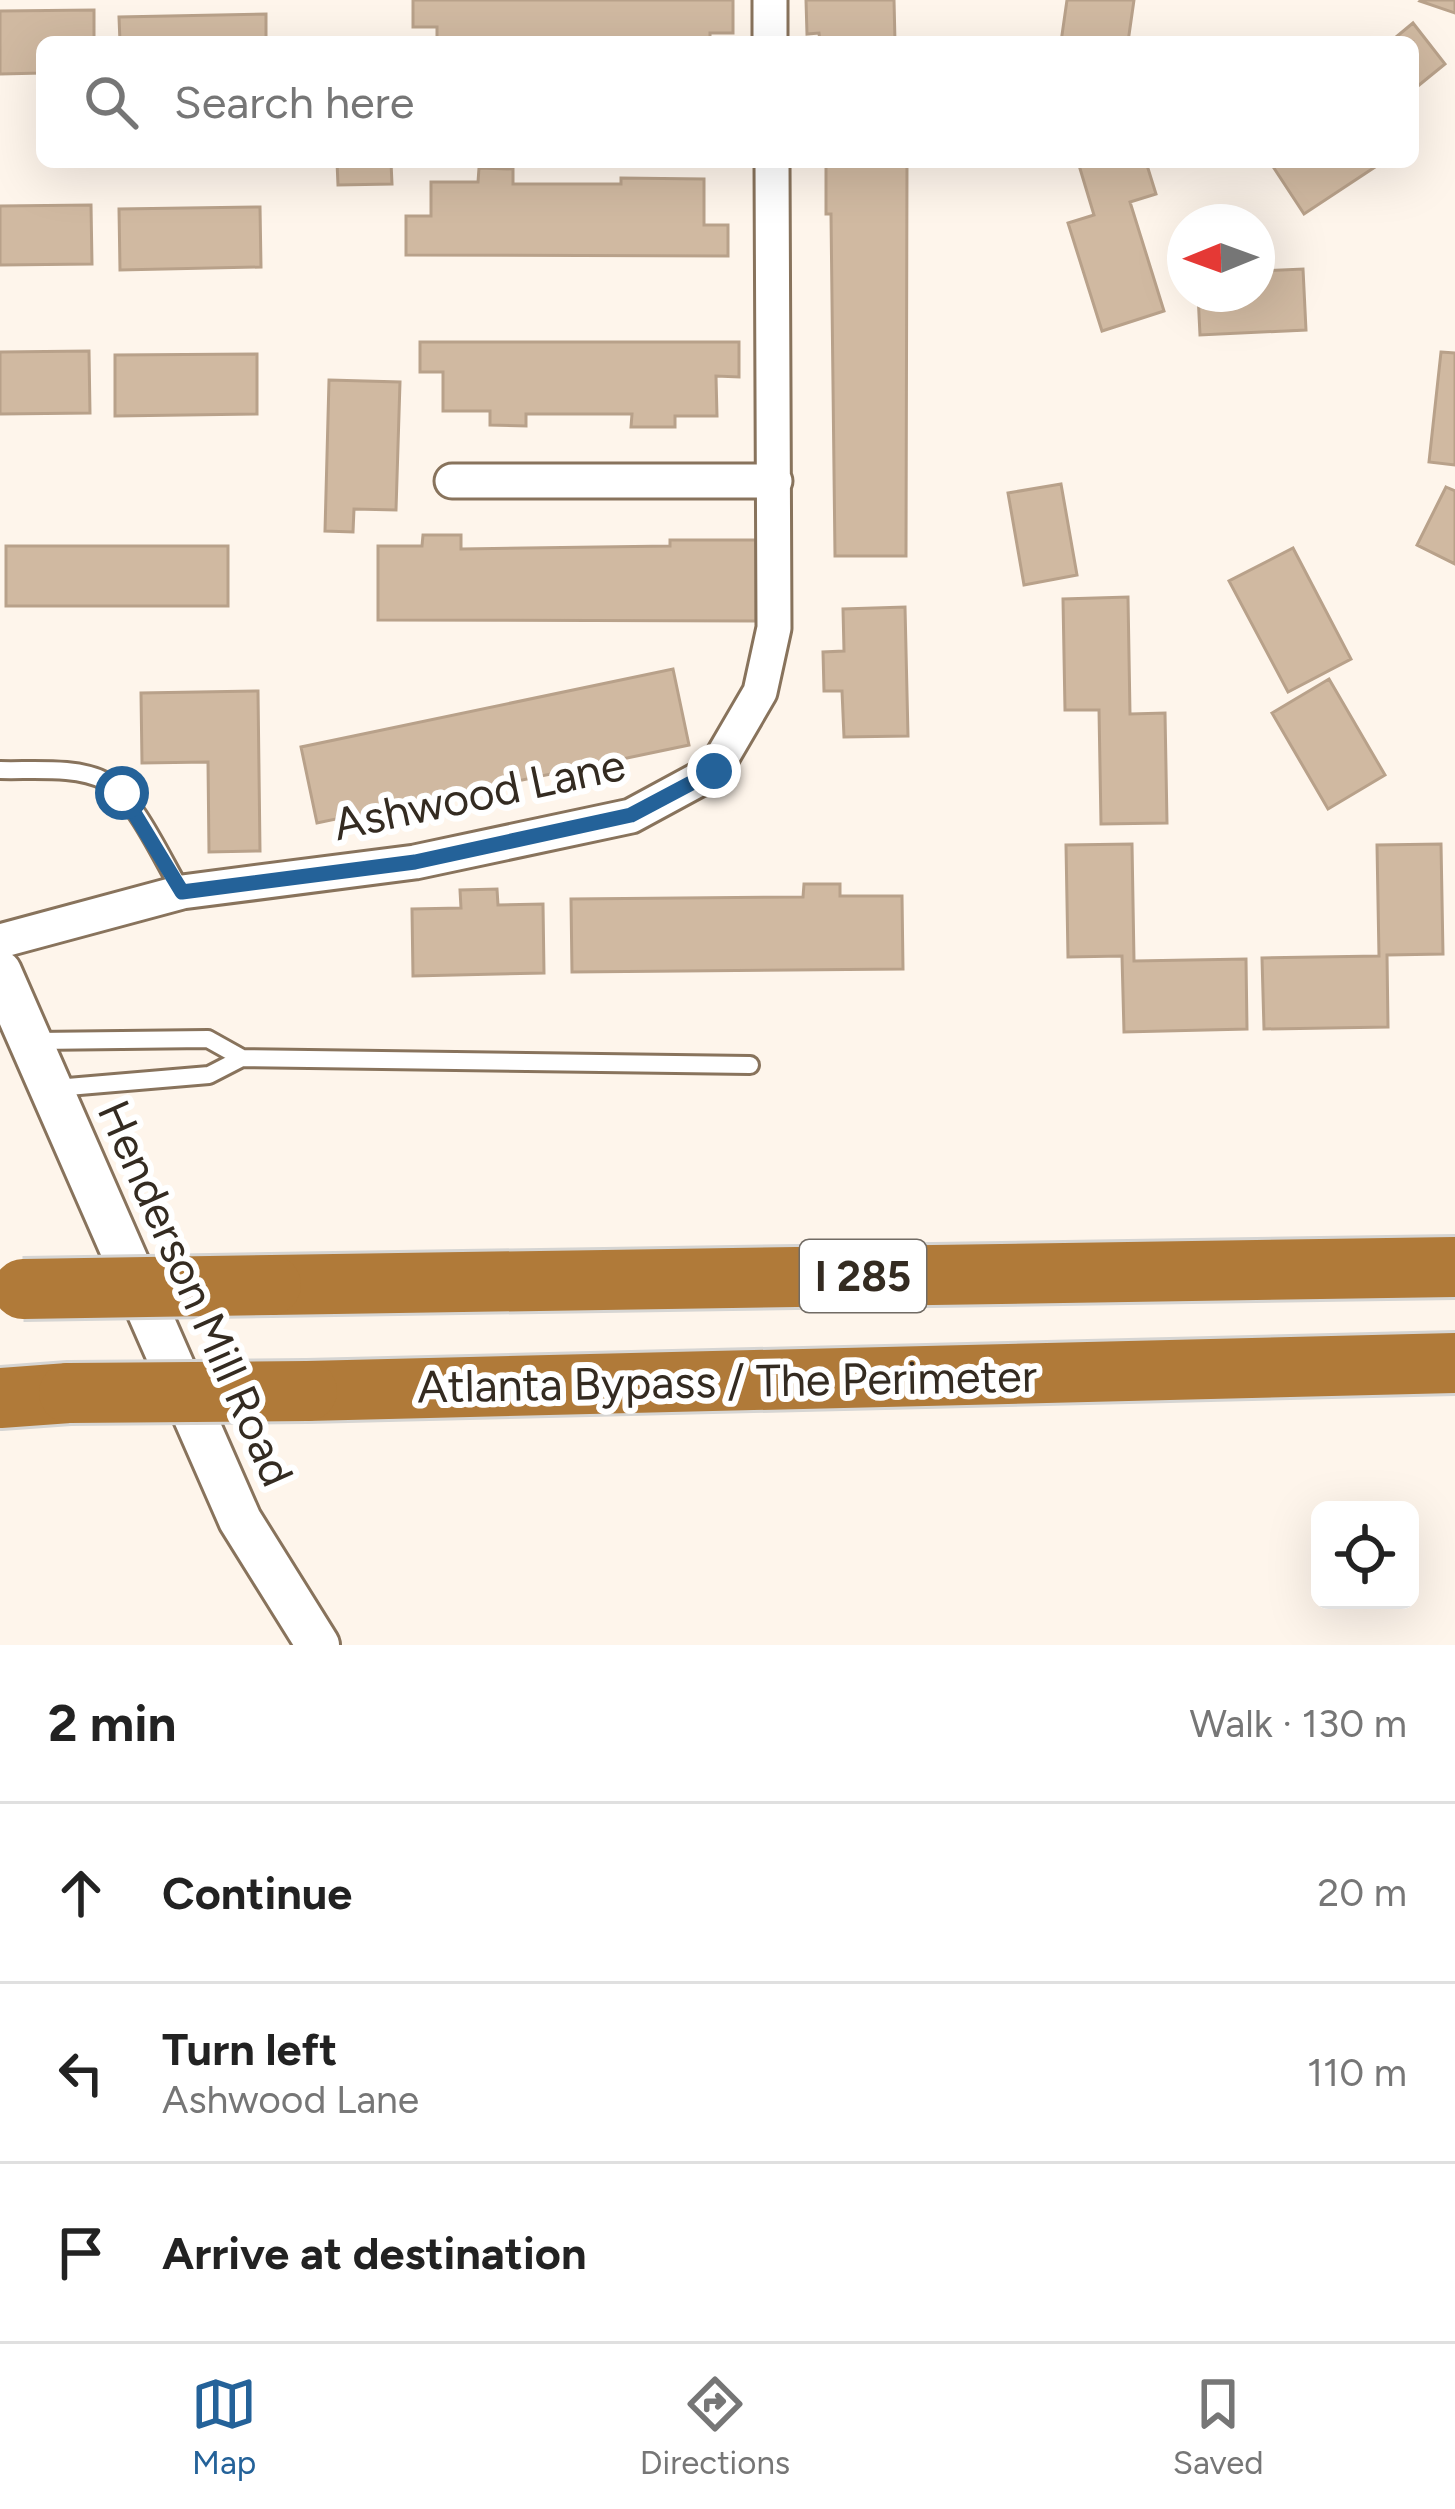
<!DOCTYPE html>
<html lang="en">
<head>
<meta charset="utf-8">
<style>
  :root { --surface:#fff; --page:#f6f6f6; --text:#222; --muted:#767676; --line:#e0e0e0; --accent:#246299 }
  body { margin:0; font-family:Figtree,sans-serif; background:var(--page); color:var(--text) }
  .controls { position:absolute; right:36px; bottom:36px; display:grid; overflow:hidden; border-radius:18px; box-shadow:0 12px 48px #0002 }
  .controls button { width:108px; height:108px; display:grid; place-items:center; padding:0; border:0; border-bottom:3px solid var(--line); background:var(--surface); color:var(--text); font:60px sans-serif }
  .compass { position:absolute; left:1167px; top:204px; width:108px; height:108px; border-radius:50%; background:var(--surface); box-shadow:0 12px 48px #0002; rotate:269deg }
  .stop { position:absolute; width:36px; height:36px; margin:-27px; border:9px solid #246299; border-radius:50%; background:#fff }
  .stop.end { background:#246299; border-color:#fff; box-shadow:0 3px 12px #0008 }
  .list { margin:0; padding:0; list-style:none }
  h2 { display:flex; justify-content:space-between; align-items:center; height:156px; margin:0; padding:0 48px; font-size:51px }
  h2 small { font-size:39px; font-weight:400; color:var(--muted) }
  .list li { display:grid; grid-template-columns:78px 1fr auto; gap:36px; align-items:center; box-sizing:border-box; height:180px; padding:0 48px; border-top:3px solid var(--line) }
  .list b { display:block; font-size:45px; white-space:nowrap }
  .list p { margin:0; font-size:39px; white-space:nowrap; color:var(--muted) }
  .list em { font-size:39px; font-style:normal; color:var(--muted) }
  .icon { flex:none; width:66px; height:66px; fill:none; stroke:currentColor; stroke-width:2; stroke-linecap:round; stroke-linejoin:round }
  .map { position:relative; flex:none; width:1455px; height:1645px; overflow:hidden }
  .search { position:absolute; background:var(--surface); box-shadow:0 12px 48px #0002; left:36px; right:36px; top:36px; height:132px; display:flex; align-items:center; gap:30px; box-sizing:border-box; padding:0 42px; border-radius:18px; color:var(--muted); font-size:45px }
  .sheet { height:696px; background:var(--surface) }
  nav { display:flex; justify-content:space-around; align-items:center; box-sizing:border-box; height:168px; border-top:3px solid var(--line); background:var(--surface); font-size:33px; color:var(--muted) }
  nav a { display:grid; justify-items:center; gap:6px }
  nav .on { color:var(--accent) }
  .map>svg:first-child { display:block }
</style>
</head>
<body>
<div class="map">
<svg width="1455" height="1645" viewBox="0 0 1455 1645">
  <rect width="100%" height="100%" fill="#fef5eb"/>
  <path fill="#d0b9a1" stroke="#b8a18a" stroke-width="3" d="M 413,0 L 733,0 L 733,33 L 710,33 L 710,42 L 437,42 L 437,27 L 413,27 Z
    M 806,0 L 894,0 L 895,42 L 820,42 L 819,33 L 807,34 Z
    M 1067,0 L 1134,0 L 1128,42 L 1061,42 Z
    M 1455,0 L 1455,13 L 1420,1 L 1421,0 Z
    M 94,10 L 94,42 L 42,42 L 42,73 L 0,74 L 0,11 Z
    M 266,14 L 266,42 L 120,42 L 119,17 Z
    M 1413,23 L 1445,64 L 1413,90 L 1413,42 L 1390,42 Z
    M 337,162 L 391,162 L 392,184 L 338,185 Z
    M 826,162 L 907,162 L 906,556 L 835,556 L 831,214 L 826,214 Z
    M 1078,162 L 1146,162 L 1156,194 L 1130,202 L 1164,311 L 1102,331 L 1068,223 L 1094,215 Z
    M 1270,162 L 1376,162 L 1378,165 L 1304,214 Z
    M 479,168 L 513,169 L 513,184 L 621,184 L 621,178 L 704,179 L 704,225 L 728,225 L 728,256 L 406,255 L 406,216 L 431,216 L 431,182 L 478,182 Z
    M 91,205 L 92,264 L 0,265 L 0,206 Z
    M 260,207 L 261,267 L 120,270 L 119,209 Z
    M 1303,269 L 1306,330 L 1200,335 L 1198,294 L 1257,294 L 1257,271 Z
    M 420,342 L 739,342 L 739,377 L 716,376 L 717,416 L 675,416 L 675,427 L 631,427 L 632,414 L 526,414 L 526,426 L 490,425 L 490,411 L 443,411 L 443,372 L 420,372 Z
    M 89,351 L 90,413 L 0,414 L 0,352 Z
    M 1441,352 L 1455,353 L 1455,465 L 1429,462 Z
    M 257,354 L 257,414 L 115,416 L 115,355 Z
    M 329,380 L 400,382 L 396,510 L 354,509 L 353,532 L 325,531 Z
    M 1061,484 L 1077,575 L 1024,585 L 1008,493 Z
    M 1446,487 L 1455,491 L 1455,564 L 1417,545 Z
    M 423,535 L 461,535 L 461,549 L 670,546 L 670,540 L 756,540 L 756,621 L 378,620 L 378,546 L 422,546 Z
    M 6,546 L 228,546 L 228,606 L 6,606 Z
    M 1293,548 L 1351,659 L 1288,692 L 1229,581 Z
    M 1128,597 L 1130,714 L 1165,713 L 1167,823 L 1101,824 L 1099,710 L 1065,710 L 1063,599 Z
    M 905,607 L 908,736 L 844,737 L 842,691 L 824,691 L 823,652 L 844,651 L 843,609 Z
    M 673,669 L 689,745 L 317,823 L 301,747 Z
    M 1329,679 L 1385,775 L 1328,809 L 1272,713 Z
    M 258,691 L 260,851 L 209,852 L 208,762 L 142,763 L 141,693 Z
    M 1132,844 L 1134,961 L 1246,959 L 1247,1029 L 1124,1032 L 1122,956 L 1068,957 L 1066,845 Z
    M 1441,844 L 1443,954 L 1387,955 L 1388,1027 L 1264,1029 L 1262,958 L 1379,956 L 1377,845 Z
    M 804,884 L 840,884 L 840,896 L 902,896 L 903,969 L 572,972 L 571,899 L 803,897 Z
    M 497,889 L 498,905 L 543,904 L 544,973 L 413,976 L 412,909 L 461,908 L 460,890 Z"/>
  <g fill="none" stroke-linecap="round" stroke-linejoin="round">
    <defs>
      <path id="service" d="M 0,770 C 31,771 77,766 105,781 C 135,796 164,863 182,892
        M 36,1041 L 208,1039 L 242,1058 L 750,1065
        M 56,1088 L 209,1075 L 242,1058"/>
      <path id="minor" d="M 770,0 L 770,42
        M 452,481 L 775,481
        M 0,941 L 182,892 L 415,862 L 631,816 L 714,771 L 760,692 L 774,628 L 772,162"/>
      <path id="tertiary" d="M 0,972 L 240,1520 L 318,1645"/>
      <path id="motorway" d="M 271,1285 L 1455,1267
        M 307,1391 L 1455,1363
        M 0,1398 L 69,1393"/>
    </defs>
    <use href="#service" stroke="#88735c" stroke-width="22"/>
    <use href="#minor" stroke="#88735c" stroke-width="39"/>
    <use href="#tertiary" stroke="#88735c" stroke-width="48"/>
    <use href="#motorway" stroke="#d6d5d3" stroke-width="66"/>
    <use href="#service" stroke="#fff" stroke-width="16"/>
    <use href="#minor" stroke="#fff" stroke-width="33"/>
    <use href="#tertiary" stroke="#fff" stroke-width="42"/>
    <use href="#motorway" stroke="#b07a39" stroke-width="60"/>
    <defs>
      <path id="motorway-bridge" d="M 23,1289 L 271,1285
        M 69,1393 L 307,1391"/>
    </defs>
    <use href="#motorway-bridge" stroke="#d6d5d3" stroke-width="66" stroke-linecap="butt"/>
    <use href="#motorway-bridge" stroke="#b07a39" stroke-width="60"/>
  </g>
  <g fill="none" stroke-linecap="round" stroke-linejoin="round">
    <path stroke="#246299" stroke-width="15" d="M 122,793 L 182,892 L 415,862 L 631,815 L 714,771"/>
  </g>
  <g text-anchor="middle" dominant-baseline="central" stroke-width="12" stroke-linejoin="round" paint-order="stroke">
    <rect fill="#fff" stroke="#716b64" stroke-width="3" x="800" y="1240" width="126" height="72" rx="9"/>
    <g font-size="42" font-weight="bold" fill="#342b21">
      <text x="863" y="1276">I 285</text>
    </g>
    <g font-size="45" fill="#342b21" stroke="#fff">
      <text transform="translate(479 794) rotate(-12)">Ashwood Lane</text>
      <text transform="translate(196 1293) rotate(66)">Henderson Mill Road</text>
      <text transform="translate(727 1381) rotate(-1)">Atlanta Bypass / The Perimeter</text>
    </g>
  </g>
</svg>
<div class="controls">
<button><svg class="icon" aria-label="locate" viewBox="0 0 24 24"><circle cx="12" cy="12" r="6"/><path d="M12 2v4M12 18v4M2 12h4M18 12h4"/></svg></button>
</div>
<svg class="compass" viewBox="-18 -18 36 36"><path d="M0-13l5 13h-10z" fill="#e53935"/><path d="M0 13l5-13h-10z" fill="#767676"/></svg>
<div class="stop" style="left:122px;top:793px"></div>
<div class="stop end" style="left:714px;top:771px"></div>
<div class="search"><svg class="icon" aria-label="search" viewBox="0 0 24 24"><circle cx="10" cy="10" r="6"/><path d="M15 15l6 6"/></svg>Search here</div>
</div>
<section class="sheet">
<h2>2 min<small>Walk · 130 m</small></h2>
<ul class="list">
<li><svg class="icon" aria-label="ahead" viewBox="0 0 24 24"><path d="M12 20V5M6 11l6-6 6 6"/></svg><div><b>Continue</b></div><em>20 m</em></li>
<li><svg class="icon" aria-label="left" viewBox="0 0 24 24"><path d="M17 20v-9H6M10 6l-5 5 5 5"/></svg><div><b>Turn left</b><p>Ashwood Lane</p></div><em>110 m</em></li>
<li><svg class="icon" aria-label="arrive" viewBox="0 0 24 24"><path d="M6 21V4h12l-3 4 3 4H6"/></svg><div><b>Arrive at destination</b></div></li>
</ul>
</section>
<nav>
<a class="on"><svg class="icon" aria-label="map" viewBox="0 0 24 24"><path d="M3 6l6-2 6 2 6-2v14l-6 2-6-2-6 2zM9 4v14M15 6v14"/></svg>Map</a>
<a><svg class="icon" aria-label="directions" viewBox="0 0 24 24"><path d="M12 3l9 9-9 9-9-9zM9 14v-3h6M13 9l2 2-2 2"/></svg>Directions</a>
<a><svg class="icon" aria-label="saved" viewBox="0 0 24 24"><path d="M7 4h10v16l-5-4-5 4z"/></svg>Saved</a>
</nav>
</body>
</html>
